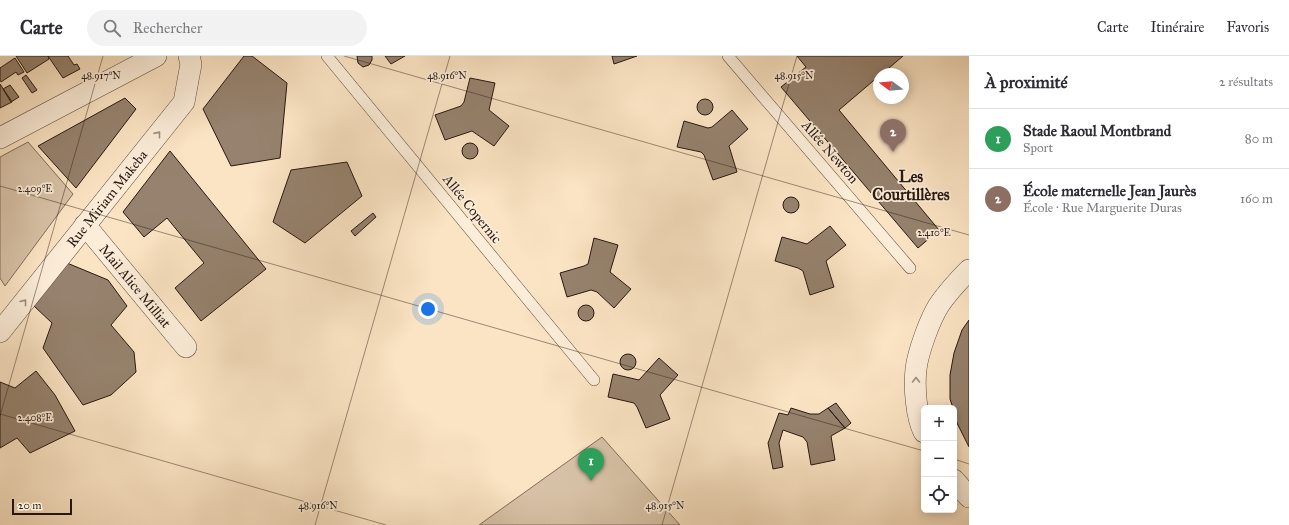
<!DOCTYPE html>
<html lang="fr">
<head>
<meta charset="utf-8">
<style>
  :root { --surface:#fff; --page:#f2f2f3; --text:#2b2b33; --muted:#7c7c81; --line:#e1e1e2; --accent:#1a73e8 }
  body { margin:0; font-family:"IM FELL Great Primer",serif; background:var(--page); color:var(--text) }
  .controls { position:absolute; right:12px; bottom:12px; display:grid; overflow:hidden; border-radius:6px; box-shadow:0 2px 10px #0003 }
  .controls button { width:36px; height:36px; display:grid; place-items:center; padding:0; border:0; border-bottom:1px solid var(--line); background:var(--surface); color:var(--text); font:20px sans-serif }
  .compass { position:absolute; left:873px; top:12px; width:36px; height:36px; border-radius:50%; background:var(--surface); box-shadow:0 2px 10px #0003; rotate:286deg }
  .scale { position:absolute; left:12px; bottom:10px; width:60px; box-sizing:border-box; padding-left:4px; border:2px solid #281811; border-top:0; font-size:11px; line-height:14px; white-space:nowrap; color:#281811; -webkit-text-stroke:3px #fcedd9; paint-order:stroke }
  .you { position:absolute; left:428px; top:253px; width:14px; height:14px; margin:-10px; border:3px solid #fff; border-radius:50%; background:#1a73e8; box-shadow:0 0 0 6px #1a73e833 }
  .badge { display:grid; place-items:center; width:26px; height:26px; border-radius:50%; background:var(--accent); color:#fff; font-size:13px; font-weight:700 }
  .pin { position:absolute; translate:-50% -33px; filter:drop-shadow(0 1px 2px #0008) }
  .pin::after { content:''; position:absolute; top:21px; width:14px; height:12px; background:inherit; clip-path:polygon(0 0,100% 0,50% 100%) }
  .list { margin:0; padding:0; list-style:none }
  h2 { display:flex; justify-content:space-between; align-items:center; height:52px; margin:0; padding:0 16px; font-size:17px }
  h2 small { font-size:13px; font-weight:400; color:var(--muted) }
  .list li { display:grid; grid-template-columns:26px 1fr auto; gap:12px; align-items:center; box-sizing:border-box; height:60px; padding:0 16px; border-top:1px solid var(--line) }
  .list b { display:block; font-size:15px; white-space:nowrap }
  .list p { margin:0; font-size:13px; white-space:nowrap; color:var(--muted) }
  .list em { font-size:13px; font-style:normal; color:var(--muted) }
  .icon { flex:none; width:22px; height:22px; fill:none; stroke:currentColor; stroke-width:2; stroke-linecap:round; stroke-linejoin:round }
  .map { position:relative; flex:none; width:969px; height:469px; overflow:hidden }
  header { display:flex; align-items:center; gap:24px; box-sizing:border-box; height:56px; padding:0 20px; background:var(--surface); border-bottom:1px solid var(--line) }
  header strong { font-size:19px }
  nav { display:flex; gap:22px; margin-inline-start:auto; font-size:14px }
  .search { width:280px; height:36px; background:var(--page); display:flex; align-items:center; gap:10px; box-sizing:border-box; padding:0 14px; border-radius:22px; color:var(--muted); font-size:15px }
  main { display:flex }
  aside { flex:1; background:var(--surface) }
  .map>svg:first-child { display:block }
</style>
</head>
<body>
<header>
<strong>Carte</strong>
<div class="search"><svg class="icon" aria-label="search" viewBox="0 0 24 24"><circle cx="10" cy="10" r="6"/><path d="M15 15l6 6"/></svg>Rechercher</div>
<nav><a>Carte</a><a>Itinéraire</a><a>Favoris</a></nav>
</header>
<main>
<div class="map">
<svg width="969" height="469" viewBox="0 0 969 469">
  <rect width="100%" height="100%" fill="#fbe4c4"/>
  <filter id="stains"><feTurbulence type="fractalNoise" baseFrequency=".005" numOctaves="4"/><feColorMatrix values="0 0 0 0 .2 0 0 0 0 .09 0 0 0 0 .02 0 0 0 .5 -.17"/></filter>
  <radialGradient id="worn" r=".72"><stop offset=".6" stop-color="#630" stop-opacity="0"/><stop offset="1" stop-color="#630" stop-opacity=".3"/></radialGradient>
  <path fill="#d7c1a6" stroke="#806c5c" d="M 28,86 L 73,138 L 5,230 L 0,222 L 0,101 Z
    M 602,381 L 680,469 L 479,469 Z"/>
  <path fill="#96826e" stroke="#281811" d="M 16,0 L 48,0 L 49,3 L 27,17 Z
    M 48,0 L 68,0 L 74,9 L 77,8 L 80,13 L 63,22 Z
    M 244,0 L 252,0 L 287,27 L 280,102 L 231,110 L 203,53 Z
    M 357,0 L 372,0 L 372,4 L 369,9 L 363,11 L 358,7 Z
    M 385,0 L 405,0 L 391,8 Z
    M 612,0 L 637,0 L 614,8 Z
    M 797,0 L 903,0 L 882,18 L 879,18 L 879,20 L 839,54 L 939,174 L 918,192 L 781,31 L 806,11 Z
    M 15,2 L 24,16 L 18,19 L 16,16 L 1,26 L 0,24 L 0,12 Z
    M 26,19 L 37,34 L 32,37 L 22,22 Z
    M 470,22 L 495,27 L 489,54 L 509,70 L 494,90 L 472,75 L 445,84 L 435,59 L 461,50 L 464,46 Z
    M 0,28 L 12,46 L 0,52 Z
    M 10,29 L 19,41 L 11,46 L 3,33 Z
    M 125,42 L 136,53 L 76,132 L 38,90 Z
    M697 51a8 8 0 1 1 16 0a8 8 0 1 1-16 0Z
    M 732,54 L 748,73 L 729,90 L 737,116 L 713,124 L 704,99 L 701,96 L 677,91 L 684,65 L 708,72 L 712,71 Z
    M462 95a8 8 0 1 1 16 0a8 8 0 1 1-16 0Z
    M 170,95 L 266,213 L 201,265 L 175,232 L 204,207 L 167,162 L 144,181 L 123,156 Z
    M 347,106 L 362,140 L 305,187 L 273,166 L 291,114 Z
    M783 149a8 8 0 1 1 16 0a8 8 0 1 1-16 0Z
    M 373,157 L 376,161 L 355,180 L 351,175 Z
    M 830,170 L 846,189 L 826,205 L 834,231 L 810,239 L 803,215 L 798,212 L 775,205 L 782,181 L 807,188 Z
    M 594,182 L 618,189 L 610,216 L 631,233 L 614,252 L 597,236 L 591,234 L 567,241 L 560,217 L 584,210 L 588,208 Z
    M 67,207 L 108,224 L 127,250 L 111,269 L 134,296 L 136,316 L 111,339 L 83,349 L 43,292 L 52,267 L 34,250 Z
    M578 257a8 8 0 1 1 16 0a8 8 0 1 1-16 0Z
    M 969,264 L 969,391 L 957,367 L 954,352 L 953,352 L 950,343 L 950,319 L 954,297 L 962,274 Z
    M620 306a8 8 0 1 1 16 0a8 8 0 1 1-16 0Z
    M 659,302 L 678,319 L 660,339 L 670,363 L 646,372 L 637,351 L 634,347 L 608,341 L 613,318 L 639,324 Z
    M 36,315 L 55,339 L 75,375 L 30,397 L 17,382 L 0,392 L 0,326 L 15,332 Z
    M 836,347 L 851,367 L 845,372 L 828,352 Z
    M 791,352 L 810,358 L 819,358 L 828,352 L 845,372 L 831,380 L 835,404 L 811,409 L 807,386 L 803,381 L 783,374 L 779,387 L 783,411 L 773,413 L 768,387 L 770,382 L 779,357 L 788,359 Z"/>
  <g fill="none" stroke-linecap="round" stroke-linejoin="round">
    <defs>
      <path id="lane" d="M 327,0 L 594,324
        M 728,0 L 910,212"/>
      <g id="street">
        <path d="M 0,82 L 156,0"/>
        <path id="s1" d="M 85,169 L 186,291"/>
        <path id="s2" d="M 0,276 L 184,46 L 191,8 L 189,0"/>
        <path d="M 924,376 C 916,360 914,331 916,313 C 918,296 930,263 939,249 C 948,236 958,225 969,214"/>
        <path d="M 954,424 L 969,441"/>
      </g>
    </defs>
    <use href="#lane" stroke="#5d4b3e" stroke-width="12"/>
    <use href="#street" stroke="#5d4b3e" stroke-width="22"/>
    <use href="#lane" stroke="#fcedd9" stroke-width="11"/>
    <use href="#street" stroke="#fcedd9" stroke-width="21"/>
  </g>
  <defs><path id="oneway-chevron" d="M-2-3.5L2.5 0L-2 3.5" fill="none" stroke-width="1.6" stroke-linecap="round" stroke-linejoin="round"/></defs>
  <g stroke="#9d8d7f">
    <use href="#oneway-chevron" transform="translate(158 78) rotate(-51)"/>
    <use href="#oneway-chevron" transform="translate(24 246) rotate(-52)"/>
    <use href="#oneway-chevron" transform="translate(916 324) rotate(-90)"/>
  </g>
  <path fill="none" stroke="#281811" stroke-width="1" stroke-opacity="0.45" d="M 344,0 L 969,179M 0,130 L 924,395M 0,358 L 386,469M 0,360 L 103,0M 954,403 L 969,408M 315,469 L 450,0M 662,469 L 797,0"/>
  <g text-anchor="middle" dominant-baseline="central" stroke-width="3.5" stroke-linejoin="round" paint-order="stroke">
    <g font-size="14" fill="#281811" stroke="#fcedd9">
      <text transform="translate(830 96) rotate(49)">Allée Newton</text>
      <text stroke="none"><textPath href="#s2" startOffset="171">Rue Miriam Makeba</textPath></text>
      <text transform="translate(472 153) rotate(51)">Allée Copernic</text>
      <text stroke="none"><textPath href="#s1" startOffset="79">Mail Alice Milliat</textPath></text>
    </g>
    <g font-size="16" font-weight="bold" fill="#281811" stroke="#fcedd9">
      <text x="911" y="120">Les<tspan x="911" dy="18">Courtillères</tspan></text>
    </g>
  </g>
  <g font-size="10" text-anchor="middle" fill="#281811" stroke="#fcedd9" stroke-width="3.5" stroke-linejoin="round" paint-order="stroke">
    <text x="101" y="23">48.917°N</text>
    <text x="447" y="23">48.916°N</text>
    <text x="794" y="23">48.915°N</text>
    <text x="35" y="136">2.409°E</text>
    <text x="934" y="180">2.410°E</text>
    <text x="35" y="365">2.408°E</text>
    <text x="318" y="453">48.916°N</text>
    <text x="665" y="453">48.915°N</text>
  </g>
  <rect width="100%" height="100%" filter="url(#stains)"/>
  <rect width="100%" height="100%" fill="url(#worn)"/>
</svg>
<div class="controls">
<button>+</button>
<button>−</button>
<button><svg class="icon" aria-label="locate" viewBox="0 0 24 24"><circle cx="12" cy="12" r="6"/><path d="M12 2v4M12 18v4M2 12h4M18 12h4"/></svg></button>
</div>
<svg class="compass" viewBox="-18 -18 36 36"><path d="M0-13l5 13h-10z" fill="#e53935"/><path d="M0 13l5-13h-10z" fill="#7c7c81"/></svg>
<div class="scale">20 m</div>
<div class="you"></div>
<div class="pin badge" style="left:591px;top:425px;background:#2e9e5b">1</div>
<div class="pin badge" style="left:893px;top:96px;background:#8d6e63">2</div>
</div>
<aside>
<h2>À proximité<small>2 résultats</small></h2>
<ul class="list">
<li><span class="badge" style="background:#2e9e5b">1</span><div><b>Stade Raoul Montbrand</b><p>Sport</p></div><em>80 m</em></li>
<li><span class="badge" style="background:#8d6e63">2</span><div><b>École maternelle Jean Jaurès</b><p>École · Rue Marguerite Duras</p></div><em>160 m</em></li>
</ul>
</aside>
</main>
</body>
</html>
